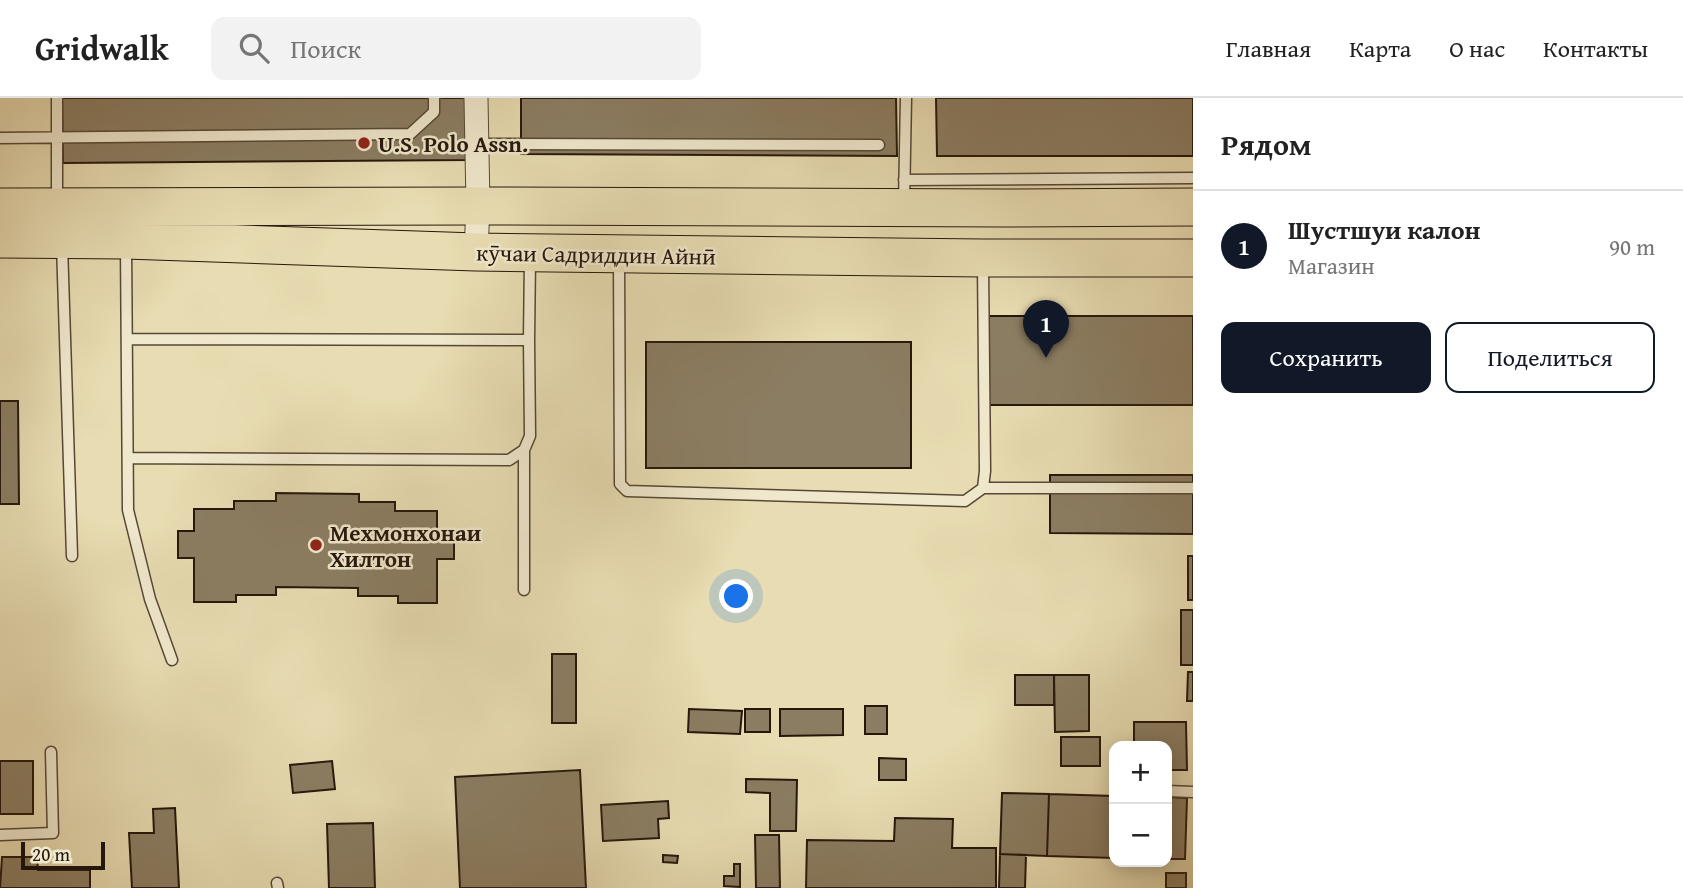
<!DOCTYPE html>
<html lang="ru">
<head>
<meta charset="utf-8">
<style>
  :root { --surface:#fff; --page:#f2f2f2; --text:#222; --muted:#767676; --line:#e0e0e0; --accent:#111827 }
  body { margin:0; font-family:"Gentium Book Plus",serif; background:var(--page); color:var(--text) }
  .controls { position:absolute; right:21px; bottom:21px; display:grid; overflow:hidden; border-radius:14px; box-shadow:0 4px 18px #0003 }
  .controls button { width:63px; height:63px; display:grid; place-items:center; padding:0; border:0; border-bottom:2px solid var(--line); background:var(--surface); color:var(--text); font:35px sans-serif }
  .scale { position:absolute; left:21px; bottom:18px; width:84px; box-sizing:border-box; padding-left:7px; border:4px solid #26170c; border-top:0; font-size:19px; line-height:24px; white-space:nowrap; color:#26170c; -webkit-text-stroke:5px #f0e8cd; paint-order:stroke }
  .you { position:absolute; left:737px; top:499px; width:24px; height:24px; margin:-18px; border:5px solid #fff; border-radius:50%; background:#1a73e8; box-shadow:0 0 0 10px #1a73e833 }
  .badge { display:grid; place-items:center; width:46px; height:46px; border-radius:50%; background:var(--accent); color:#fff; font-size:23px; font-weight:700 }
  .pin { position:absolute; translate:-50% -58px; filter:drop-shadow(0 2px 4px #0008) }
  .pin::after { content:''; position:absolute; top:37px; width:24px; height:21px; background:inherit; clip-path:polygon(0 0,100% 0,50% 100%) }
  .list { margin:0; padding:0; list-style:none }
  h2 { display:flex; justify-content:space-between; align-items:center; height:91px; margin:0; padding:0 28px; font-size:30px }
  h2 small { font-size:23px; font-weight:400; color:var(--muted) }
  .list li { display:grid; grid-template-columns:46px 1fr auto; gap:21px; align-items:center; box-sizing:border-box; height:112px; padding:0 28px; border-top:2px solid var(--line) }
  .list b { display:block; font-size:26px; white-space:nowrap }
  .list p { margin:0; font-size:23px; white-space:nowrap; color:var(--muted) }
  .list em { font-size:23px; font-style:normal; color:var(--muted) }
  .actions { display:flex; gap:14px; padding:21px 28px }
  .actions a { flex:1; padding:16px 0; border:2px solid var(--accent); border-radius:14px; text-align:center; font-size:24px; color:var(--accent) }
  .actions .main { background:var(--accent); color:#fff }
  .icon { flex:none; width:38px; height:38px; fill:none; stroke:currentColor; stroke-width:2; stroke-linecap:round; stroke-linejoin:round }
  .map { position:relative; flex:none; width:1193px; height:790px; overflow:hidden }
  header { display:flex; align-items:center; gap:42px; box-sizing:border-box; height:98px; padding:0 35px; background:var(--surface); border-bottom:2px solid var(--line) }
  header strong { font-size:33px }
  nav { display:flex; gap:38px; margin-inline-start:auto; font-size:24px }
  .search { width:490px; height:63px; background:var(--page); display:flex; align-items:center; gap:18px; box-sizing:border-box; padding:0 24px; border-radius:14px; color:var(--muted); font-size:26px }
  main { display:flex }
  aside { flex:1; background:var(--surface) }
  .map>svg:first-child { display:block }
</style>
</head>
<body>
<header>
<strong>Gridwalk</strong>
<div class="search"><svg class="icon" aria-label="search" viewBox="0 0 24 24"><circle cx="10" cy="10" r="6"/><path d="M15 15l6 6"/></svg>Поиск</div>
<nav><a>Главная</a><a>Карта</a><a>О нас</a><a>Контакты</a></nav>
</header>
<main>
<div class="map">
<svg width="1193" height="790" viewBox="0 0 1193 790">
  <rect width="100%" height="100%" fill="#e8dcb2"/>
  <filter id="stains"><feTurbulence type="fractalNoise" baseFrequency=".00286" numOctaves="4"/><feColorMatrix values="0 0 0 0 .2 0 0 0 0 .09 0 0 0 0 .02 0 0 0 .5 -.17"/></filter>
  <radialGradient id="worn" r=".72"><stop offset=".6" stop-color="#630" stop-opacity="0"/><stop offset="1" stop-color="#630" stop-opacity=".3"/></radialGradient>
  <path fill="#8b7d62" stroke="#26170c" stroke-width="2" d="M 62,0 L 468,0 L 469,62 L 63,65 Z
    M 521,0 L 896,0 L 897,58 L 521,56 Z
    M 936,0 L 1193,0 L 1193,58 L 937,58 Z
    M 989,218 L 1193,218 L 1193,307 L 989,307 Z
    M 646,244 L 911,244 L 911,370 L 646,370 Z
    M 0,303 L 18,303 L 19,406 L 0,406 Z
    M 1050,377 L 1193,377 L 1193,436 L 1050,435 Z
    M 276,395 L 359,396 L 359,404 L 395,404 L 395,413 L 437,413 L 437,432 L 454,432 L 454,461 L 437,461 L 437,505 L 398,505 L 398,498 L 358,498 L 358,490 L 276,489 L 276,497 L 236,497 L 236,504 L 194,504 L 194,460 L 178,460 L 178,433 L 194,433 L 194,411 L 234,411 L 234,403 L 276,403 Z
    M 1188,458 L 1193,458 L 1193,502 L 1188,502 Z
    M 1181,512 L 1193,512 L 1193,567 L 1181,567 Z
    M 552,556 L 576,556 L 576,625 L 552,625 Z
    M 1188,574 L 1193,574 L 1193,603 L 1187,603 Z
    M 1015,577 L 1054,577 L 1054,607 L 1015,607 Z
    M 1054,577 L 1089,577 L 1089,633 L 1055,634 Z
    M 865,608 L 887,608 L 887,636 L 865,636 Z
    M 689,611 L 742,613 L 740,636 L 688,634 Z
    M 745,611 L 770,611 L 770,634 L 745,634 Z
    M 780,611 L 843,611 L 843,637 L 780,638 Z
    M 1134,624 L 1186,624 L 1187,672 L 1167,672 L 1167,648 L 1134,648 Z
    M 1061,639 L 1100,639 L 1100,668 L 1061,668 Z
    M 879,660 L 906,661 L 906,682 L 879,682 Z
    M 0,663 L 33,663 L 33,716 L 0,716 Z
    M 332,663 L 335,691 L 293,695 L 290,667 Z
    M 580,672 L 586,790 L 460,790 L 455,679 Z
    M 746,681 L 797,682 L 796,733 L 770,733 L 770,695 L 746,694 Z
    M 1002,695 L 1049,696 L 1047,758 L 1000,756 Z
    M 1049,696 L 1114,698 L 1114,760 L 1047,758 Z
    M 1167,699 L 1187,700 L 1185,761 L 1167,761 Z
    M 668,703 L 669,720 L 658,721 L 659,740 L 603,743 L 601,707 Z
    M 175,710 L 179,790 L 132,790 L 129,735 L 154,735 L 153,711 Z
    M 895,720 L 953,721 L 952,750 L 996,750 L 996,790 L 806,790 L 807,742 L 894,743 Z
    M 373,725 L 375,790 L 329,790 L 327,726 Z
    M 755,737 L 779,737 L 780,790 L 756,790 Z
    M 1000,756 L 1026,757 L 1025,790 L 999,790 Z
    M 663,757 L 678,758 L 677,765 L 663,764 Z
    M 2,759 L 37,759 L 38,772 L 90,772 L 90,790 L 0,790 Z
    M 734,766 L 740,766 L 740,789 L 724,788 L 724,778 L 734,778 Z
    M 1166,775 L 1186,775 L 1186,790 L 1166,790 Z"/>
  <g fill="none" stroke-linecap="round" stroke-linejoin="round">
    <defs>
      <path id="service" d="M 0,40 L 410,36 L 434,14 L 434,0
        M 476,46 L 879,47
        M 904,82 L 1193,80
        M 57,102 L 57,0
        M 904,106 L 906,0
        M 62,147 L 72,458
        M 126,147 L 128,412 L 150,501 L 172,562
        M 619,162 L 620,386 L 627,393 L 965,403 L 983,390 L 985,373 L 983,167
        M 127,241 L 529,242
        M 128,360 L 509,362 L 524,352 L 530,338 L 529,242 L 530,160
        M 983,390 L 1193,390
        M 524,492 L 524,352
        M 1167,693 L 1193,694
        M 0,737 L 53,735 L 51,654
        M 277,785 L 278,790"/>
      <path id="minor" d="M 476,0 L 478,108 L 476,154"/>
      <path id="trunk" d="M 0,109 L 478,108 L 1005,110 L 1193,109
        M 0,141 L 126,142 L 476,154 L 983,160 L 1193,160"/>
    </defs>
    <use href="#service" stroke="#564836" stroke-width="13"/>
    <use href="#minor" stroke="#564836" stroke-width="25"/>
    <use href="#trunk" stroke="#26170c" stroke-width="39"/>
    <use href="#service" stroke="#f0e8cd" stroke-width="10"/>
    <use href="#minor" stroke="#f0e8cd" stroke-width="23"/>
    <use href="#trunk" stroke="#e8dcb2" stroke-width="37"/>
  </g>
  <g fill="#8f2418" stroke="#f0e8cd" stroke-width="2.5">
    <circle cx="364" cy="45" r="7"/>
    <circle cx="316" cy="447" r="7"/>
  </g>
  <g text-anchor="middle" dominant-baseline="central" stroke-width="5" stroke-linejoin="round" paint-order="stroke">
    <g font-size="23" font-weight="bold" fill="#26170c" stroke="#f0e8cd" text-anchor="start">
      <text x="378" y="45">U.S. Polo Assn.</text>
      <text x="330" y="434">Мехмонхонаи<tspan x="330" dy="26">Хилтон</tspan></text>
    </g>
    <g font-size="23" fill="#26170c" stroke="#f0e8cd">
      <text transform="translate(596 156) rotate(1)">кӯчаи Садриддин Айнӣ</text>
    </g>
  </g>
  <rect width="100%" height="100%" filter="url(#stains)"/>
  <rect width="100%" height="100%" fill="url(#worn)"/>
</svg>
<div class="controls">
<button>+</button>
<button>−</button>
</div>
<div class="scale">20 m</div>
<div class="you"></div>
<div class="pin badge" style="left:1046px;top:260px">1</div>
</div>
<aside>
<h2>Рядом<small></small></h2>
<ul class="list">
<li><span class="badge">1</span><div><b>Шустшуи калон</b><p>Магазин</p></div><em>90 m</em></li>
</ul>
<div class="actions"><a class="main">Сохранить</a><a>Поделиться</a></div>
</aside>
</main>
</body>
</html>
